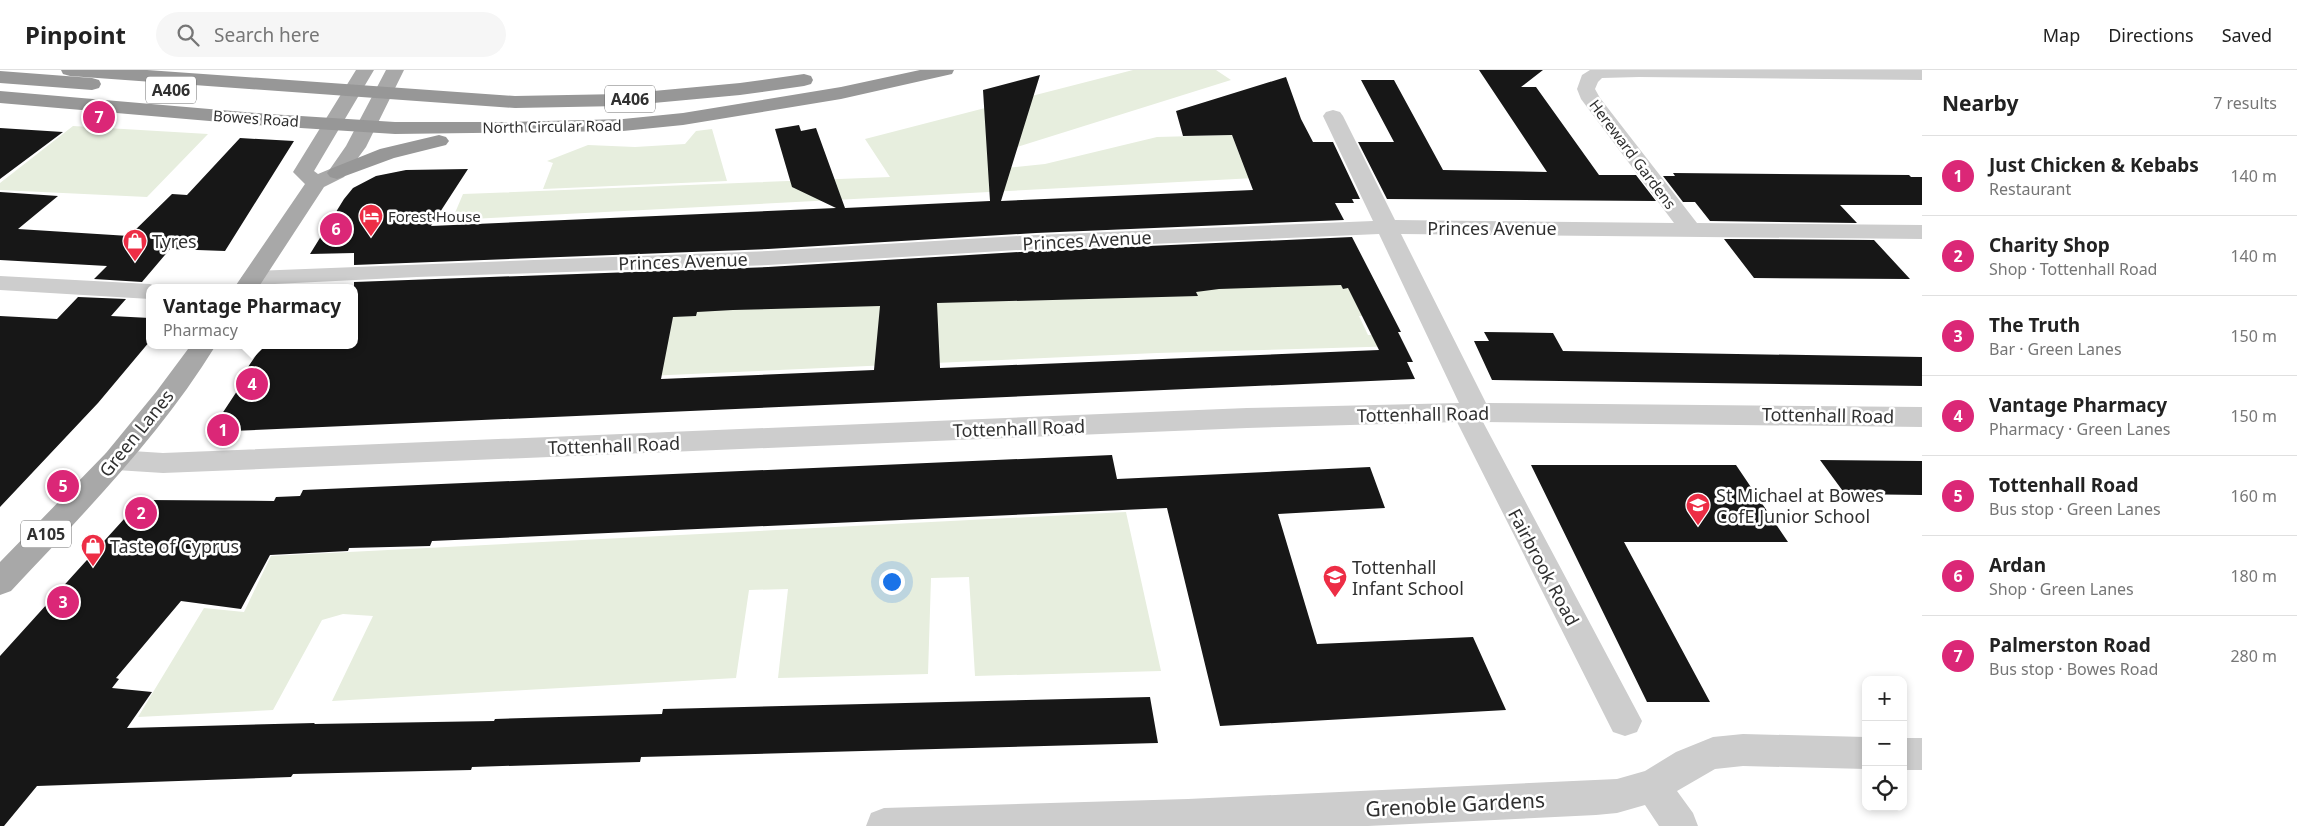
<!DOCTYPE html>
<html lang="en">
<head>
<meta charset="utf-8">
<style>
  :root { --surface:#fff; --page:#f6f6f6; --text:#222; --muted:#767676; --line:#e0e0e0; --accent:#db2777 }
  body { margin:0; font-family:"Noto Sans",sans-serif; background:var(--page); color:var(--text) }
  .controls { position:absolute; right:15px; bottom:15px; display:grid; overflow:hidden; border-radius:10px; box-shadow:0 2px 8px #0003 }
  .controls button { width:45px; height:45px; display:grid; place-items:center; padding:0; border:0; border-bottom:1px solid var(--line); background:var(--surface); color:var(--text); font:25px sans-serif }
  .you { position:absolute; left:891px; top:511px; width:18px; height:18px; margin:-12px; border:4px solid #fff; border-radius:50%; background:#1a73e8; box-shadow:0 0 0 8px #1a73e833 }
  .badge { display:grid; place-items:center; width:32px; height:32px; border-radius:50%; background:var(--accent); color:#fff; font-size:16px; font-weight:700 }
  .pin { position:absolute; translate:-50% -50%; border:2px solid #fff; box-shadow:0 1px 5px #0006 }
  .popup { position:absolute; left:146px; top:214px; width:212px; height:65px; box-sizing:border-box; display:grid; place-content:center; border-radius:10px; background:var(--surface); filter:drop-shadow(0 1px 4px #0005); font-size:16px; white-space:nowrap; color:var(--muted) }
  .popup b { font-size:19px; color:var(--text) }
  .popup::after { content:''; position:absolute; left:50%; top:100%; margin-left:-10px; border:10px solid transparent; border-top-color:var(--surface) }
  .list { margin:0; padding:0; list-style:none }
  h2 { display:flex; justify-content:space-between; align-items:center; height:65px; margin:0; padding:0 20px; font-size:21px }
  h2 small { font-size:16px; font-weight:400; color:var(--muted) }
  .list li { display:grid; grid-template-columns:32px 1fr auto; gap:15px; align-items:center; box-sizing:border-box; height:80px; padding:0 20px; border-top:1px solid var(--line) }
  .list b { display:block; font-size:19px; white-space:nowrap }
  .list p { margin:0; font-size:16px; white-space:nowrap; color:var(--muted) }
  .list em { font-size:16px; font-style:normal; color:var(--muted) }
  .icon { flex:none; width:28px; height:28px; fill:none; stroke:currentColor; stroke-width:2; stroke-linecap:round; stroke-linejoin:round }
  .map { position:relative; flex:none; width:1922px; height:756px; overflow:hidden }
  header { display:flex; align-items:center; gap:30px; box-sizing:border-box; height:70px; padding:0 25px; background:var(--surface); border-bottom:1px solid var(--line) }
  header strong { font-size:24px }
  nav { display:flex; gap:28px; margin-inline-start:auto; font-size:18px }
  .search { width:350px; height:45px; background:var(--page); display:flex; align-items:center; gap:12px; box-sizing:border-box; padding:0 18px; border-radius:28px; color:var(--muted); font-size:19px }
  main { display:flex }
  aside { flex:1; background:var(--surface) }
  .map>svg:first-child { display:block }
</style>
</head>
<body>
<header>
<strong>Pinpoint</strong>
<div class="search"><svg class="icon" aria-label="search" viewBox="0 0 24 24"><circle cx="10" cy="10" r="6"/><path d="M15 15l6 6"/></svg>Search here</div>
<nav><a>Map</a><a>Directions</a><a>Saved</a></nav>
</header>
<main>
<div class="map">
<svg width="1922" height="756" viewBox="0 0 1922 756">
  <rect width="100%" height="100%" fill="#fff"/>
  <path fill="#e7eede" d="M 1133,0 L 1216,0 L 1231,10 L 1017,77 L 988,100 L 1045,94 L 1157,67 L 1232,65 L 1240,86 L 1247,86 L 1255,108 L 452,150 L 463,124 L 890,107 L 865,69 Z
    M 73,56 L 208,64 L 147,127 L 0,120 L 0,113 Z
    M 712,59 L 727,111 L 543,119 L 553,93 L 547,91 L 588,75 L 635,77 L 685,74 L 696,61 Z
    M 1363,212 L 1377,246 L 1359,246 L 1368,265 L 1400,265 L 1403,276 L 1157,283 L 355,319 L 564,244 Z
    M 1126,442 L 1161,601 L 975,606 L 969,507 L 931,508 L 928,604 L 778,608 L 788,519 L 749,520 L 736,608 L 332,631 L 373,546 L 343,544 L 322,550 L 273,640 L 138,647 L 204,538 L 244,542 L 271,486 Z"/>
  <path fill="#171717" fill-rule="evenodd" d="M 1479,0 L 1543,0 L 1521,17 L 1536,17 L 1599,105 L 1636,105 L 1656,131 L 1387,129 L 1358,72 L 1394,72 L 1361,10 L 1394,10 L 1443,100 L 1547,102 Z
    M 1040,5 L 1001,131 L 1253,120 L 1232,65 L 1183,66 L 1176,41 L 1286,7 L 1301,49 L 1313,72 L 1333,72 L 1360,129 L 1352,129 L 1354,133 L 1335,133 L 1344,150 L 1036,163 L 768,179 L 354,195 L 354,183 L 310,184 L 344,129 L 353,118 L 376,106 L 406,100 L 468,99 L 431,156 L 836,138 L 792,117 L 775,59 L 799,55 L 801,61 L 816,58 L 845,138 L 990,131 L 983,20 Z
    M 0,58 L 63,62 L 0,109 Z
    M 240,68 L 294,71 L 225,181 L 170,179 L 142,212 L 94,209 L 107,196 L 0,190 L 0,122 L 58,126 L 18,159 L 129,166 L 172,124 L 187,125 Z
    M 1673,103 L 1909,105 L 1911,107 L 1922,107 L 1922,135 L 1840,135 L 1857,153 L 1710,151 L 1695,132 L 1683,132 L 1663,106 L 1675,106 Z
    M 1352,167 L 1401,262 L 1398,262 L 1413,292 L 1407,292 L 1415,309 L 210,362 L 241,315 L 235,316 L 263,275 L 354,275 L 354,212 L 768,197 L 1036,181 ZM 1341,215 L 1343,219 L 1348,218 L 1379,280 L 940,298 L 937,233 L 1198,226 L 1196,222 L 1219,219 ZM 880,236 L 874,300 L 661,309 L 673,247 L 696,246 L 697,242 L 733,240 Z
    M 1724,169 L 1874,170 L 1910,209 L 1754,208 Z
    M 78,227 L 126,229 L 111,246 L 150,248 L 150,271 L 98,333 L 0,437 L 0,246 L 57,249 Z
    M 1484,262 L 1553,263 L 1563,281 L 1922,287 L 1922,316 L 1492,310 L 1474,271 L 1489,271 Z
    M 1112,385 L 1117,409 L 1370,397 L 1385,438 L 1278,444 L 1317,574 L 1473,567 L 1506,640 L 1220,656 L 1167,438 L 432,471 L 430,476 L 349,478 L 348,481 L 270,485 L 241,539 L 181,531 L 116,608 L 119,609 L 112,618 L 152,622 L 127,658 L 315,653 L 314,654 L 494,651 L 495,649 L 662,644 L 663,639 L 1150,627 L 1158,673 L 641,687 L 640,692 L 472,697 L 471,700 L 293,704 L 291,707 L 37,716 L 4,756 L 0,756 L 0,586 L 134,438 L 146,430 L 274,431 L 276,427 L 300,426 L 303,420 Z
    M 1820,390 L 1922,391 L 1922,425 L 1845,424 Z
    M 1531,395 L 1736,395 L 1788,472 L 1624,472 L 1710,632 L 1647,632 Z"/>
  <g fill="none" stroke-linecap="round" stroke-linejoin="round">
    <path fill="#cdcdcd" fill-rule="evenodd" d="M 1590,0 L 1922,0 L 1922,10 L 1639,7 L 1602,8 L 1598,12 L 1595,19 L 1600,28 L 1697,153 L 1922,155 L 1922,169 L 1401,164 L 1486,333 L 1922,337 L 1922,357 L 1483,352 L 1642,651 L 1637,662 L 1625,666 L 1613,662 L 1457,352 L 1247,358 L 163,403 L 116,400 L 106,397 L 102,390 L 106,383 L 116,380 L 163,383 L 1247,338 L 1459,333 L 1379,164 L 1036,179 L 768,195 L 417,207 L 253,215 L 245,213 L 241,208 L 245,203 L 253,201 L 768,181 L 1036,165 L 1373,151 L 1323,46 L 1326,42 L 1333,40 L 1340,42 L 1343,46 L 1395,150 L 1674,153 L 1581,29 L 1577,19 L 1582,5 Z
      M 0,206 L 150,214 L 159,218 L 150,218 L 150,229 L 0,220 Z
      M 1743,664 L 1866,667 L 1866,699 L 1743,696 L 1715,699 L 1677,721 L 1693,743 L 1698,756 L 1659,756 L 1645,735 L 1617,743 L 1596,745 L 1368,756 L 866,756 L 871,743 L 884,738 L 1188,729 L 1617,709 L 1645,701 L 1676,682 L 1713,667 Z
      M 1903,668 L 1922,668 L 1922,700 L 1903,700 Z"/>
    <path fill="#a8a8a8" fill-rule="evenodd" d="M 356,0 L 374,0 L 314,101 L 318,104 L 330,99 L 346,76 L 386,0 L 404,0 L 366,77 L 344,107 L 324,117 L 258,218 L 234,218 L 305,114 L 293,102 Z
      M 191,275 L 216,275 C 160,366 84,443 11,521 L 0,525 L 0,492 L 106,383 L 156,322 Z"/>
    <path fill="#979797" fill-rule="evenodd" d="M 61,0 L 147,0 L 515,26 L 621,24 L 740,13 L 804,4 L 811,6 L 813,10 L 811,14 L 804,16 L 740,25 L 621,36 L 515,38 L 70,6 L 63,4 Z
      M 920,0 L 954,0 L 952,4 L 841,29 L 683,55 L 623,61 L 395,64 L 269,56 L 0,33 L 0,21 L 269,44 L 395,52 L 506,52 L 623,49 L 683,43 L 841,17 Z
      M 0,1 L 92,8 L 99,10 L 101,14 L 99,18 L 92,20 L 0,13 Z
      M 439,65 L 446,67 L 449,71 L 446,75 L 394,88 L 337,109 L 330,107 L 327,103 L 330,99 L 380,79 Z"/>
  </g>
  <defs>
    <symbol id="hotel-pin" viewBox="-11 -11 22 30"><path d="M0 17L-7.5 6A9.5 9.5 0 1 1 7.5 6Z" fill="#ed2d45" stroke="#fff"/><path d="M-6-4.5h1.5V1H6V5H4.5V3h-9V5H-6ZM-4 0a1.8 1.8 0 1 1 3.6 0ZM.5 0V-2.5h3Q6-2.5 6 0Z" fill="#fff"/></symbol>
    <symbol id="shop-pin" viewBox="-11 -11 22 30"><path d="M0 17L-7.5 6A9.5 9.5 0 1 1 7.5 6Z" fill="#ed2d45" stroke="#fff"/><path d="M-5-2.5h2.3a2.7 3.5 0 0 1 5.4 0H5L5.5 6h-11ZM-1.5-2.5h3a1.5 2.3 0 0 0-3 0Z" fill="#fff"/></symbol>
    <symbol id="school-pin" viewBox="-11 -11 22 30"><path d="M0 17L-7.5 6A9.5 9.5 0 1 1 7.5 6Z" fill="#ed2d45" stroke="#fff"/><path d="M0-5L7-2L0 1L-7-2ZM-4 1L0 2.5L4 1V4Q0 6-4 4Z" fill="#fff"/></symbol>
  </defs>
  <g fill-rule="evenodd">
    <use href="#hotel-pin" x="357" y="132" width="28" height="38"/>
    <use href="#shop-pin" x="121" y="157" width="28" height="38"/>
    <use href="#school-pin" x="1684" y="421" width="28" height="38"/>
    <use href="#shop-pin" x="79" y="462" width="28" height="38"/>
    <use href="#school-pin" x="1321" y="493" width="28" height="38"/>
  </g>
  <g text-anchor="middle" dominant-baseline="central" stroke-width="5" stroke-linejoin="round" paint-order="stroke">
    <g font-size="15" fill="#303030" stroke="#fff">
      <text transform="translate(256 48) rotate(4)">Bowes Road</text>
      <text transform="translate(552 56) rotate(-1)">North Circular Road</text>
      <text transform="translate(1633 84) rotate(53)">Hereward Gardens</text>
    </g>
    <g font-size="15" fill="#303030" stroke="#fff" text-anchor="start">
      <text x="388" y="146">Forest House</text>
    </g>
    <g fill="#fff" stroke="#6e6e6e" stroke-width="1">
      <rect x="146" y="6.5" width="50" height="27" rx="4"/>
      <rect x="605" y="15.5" width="50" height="27" rx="4"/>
      <rect x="21" y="450.5" width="50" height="27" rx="4"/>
    </g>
    <g font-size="16" font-weight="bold" fill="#303030">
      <text x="171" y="20">A406</text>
      <text x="630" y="29">A406</text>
      <text x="46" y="464">A105</text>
    </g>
    <g font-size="18" fill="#303030" stroke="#fff">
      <text x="1492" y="158">Princes Avenue</text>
      <text transform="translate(1087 170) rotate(-3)">Princes Avenue</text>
      <text transform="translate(683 191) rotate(-2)">Princes Avenue</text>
      <text transform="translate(1423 344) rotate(-1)">Tottenhall Road</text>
      <text transform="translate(1828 345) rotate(1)">Tottenhall Road</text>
      <text transform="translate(1019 358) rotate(-2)">Tottenhall Road</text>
      <text transform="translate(136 363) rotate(-51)">Green Lanes</text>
      <text transform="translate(614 375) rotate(-2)">Tottenhall Road</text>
      <text transform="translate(1544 497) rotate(62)">Fairbrook Road</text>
    </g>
    <g font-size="18" fill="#303030" stroke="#fff" text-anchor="start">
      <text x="152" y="171">Tyres</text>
      <text x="1716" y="425">St Michael at Bowes<tspan x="1716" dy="21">CofE Junior School</tspan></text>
      <text x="110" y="476">Taste of Cyprus</text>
      <text x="1352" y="497">Tottenhall<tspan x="1352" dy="21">Infant School</tspan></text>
    </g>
    <g font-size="21" fill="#303030" stroke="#fff">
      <text transform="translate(1455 734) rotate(-3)">Grenoble Gardens</text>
    </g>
  </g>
</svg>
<div class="controls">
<button>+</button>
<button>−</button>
<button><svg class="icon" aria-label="locate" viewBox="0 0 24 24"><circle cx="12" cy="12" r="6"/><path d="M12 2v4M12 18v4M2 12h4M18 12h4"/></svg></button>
</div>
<div class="you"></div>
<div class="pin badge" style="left:223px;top:360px">1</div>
<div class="pin badge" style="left:141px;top:443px">2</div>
<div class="pin badge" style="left:63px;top:532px">3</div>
<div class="pin badge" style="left:252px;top:314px">4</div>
<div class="popup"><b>Vantage Pharmacy</b>Pharmacy</div>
<div class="pin badge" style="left:63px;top:416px">5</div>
<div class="pin badge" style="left:336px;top:159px">6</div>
<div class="pin badge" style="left:99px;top:47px">7</div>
</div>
<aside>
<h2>Nearby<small>7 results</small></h2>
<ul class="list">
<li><span class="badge">1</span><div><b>Just Chicken &amp; Kebabs</b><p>Restaurant</p></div><em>140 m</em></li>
<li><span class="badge">2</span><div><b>Charity Shop</b><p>Shop · Tottenhall Road</p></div><em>140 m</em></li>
<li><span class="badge">3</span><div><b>The Truth</b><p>Bar · Green Lanes</p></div><em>150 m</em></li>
<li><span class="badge">4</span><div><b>Vantage Pharmacy</b><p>Pharmacy · Green Lanes</p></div><em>150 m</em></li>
<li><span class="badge">5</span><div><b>Tottenhall Road</b><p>Bus stop · Green Lanes</p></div><em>160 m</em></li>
<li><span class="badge">6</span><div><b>Ardan</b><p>Shop · Green Lanes</p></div><em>180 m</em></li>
<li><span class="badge">7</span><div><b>Palmerston Road</b><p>Bus stop · Bowes Road</p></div><em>280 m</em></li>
</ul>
</aside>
</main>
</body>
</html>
